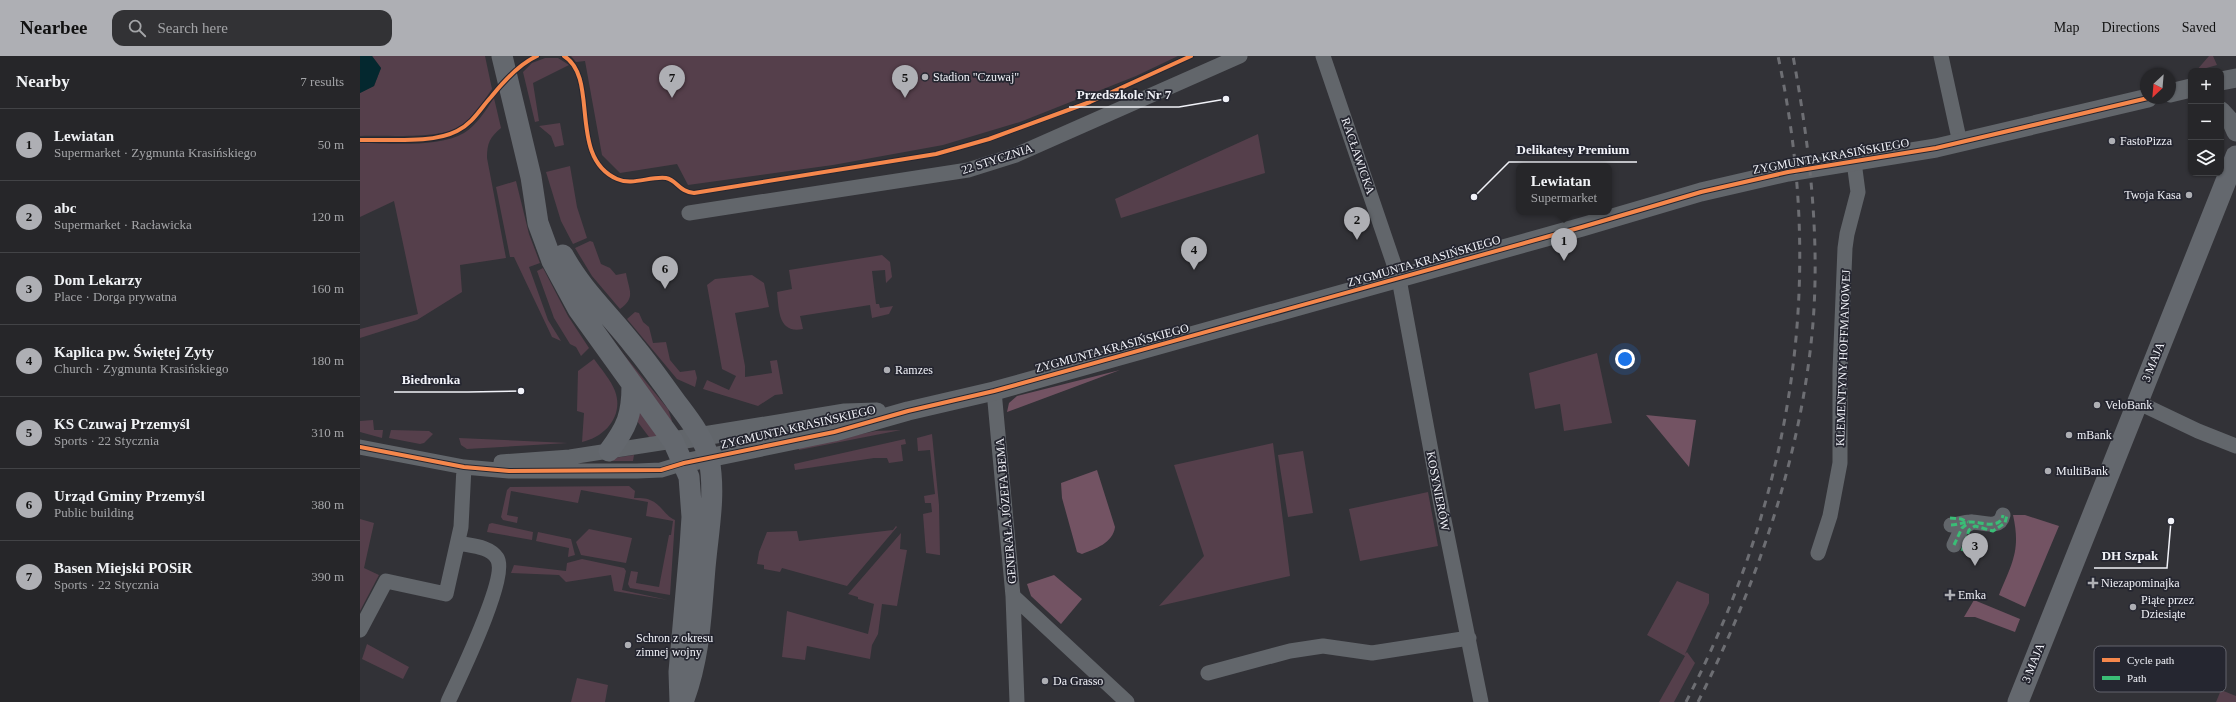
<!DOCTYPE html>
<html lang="en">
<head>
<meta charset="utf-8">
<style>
  :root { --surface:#262629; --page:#323235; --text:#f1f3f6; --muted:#a4a5a8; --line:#424346; --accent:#aeafb4 }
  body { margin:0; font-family:"Times New Roman",serif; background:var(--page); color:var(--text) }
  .controls { position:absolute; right:12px; top:12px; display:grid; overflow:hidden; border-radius:8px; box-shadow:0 1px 3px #0004 }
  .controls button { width:36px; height:36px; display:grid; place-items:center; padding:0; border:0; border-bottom:1px solid var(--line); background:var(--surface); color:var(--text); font:20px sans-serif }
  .compass { position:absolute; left:1780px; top:12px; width:36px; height:36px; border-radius:50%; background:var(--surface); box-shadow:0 1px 3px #0004; rotate:206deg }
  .you { position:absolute; left:1265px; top:303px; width:14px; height:14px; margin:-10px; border:3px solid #fff; border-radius:50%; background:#1a73e8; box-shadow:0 0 0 6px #1a73e833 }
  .badge { display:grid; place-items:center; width:26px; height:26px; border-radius:50%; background:var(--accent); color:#111; font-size:13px; font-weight:700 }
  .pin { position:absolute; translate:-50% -33px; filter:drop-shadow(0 1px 2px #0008) }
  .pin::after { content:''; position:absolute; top:21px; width:14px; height:12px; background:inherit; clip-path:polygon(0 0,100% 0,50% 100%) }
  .popup { position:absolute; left:1156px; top:107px; width:96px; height:52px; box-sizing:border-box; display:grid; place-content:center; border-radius:8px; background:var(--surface); filter:drop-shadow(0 1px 3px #0005); font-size:13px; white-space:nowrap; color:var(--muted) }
  .popup b { font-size:15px; color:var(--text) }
  .popup::after { content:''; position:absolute; left:50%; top:100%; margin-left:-8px; border:8px solid transparent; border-top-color:var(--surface) }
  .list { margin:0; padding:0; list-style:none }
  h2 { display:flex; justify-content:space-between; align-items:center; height:52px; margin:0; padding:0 16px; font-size:17px }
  h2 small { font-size:13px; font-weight:400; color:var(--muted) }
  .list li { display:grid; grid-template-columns:26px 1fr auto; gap:12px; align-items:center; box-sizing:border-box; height:72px; padding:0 16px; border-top:1px solid var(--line) }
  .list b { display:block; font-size:15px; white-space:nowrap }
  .list p { margin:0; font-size:13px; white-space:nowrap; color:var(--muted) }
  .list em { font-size:13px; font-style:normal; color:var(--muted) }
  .icon { flex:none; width:22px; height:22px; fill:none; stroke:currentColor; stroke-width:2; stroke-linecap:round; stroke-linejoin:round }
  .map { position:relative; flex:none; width:1876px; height:646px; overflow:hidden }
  header { display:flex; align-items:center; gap:24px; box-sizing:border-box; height:56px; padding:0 20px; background:var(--accent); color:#111 }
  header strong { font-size:19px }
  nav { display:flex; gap:22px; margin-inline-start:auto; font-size:14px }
  .search { width:280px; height:36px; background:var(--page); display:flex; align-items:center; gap:10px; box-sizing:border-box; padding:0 14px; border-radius:12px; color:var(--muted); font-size:15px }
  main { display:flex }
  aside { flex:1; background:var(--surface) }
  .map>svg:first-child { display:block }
</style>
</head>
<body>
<header>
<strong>Nearbee</strong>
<div class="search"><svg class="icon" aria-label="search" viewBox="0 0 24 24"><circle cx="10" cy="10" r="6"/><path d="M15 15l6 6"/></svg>Search here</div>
<nav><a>Map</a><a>Directions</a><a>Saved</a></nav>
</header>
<main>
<aside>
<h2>Nearby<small>7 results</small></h2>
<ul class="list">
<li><span class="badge">1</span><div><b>Lewiatan</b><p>Supermarket · Zygmunta Krasińskiego</p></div><em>50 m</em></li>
<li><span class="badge">2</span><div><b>abc</b><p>Supermarket · Racławicka</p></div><em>120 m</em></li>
<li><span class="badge">3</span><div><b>Dom Lekarzy</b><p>Place · Dorga prywatna</p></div><em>160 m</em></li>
<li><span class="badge">4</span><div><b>Kaplica pw. Świętej Zyty</b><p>Church · Zygmunta Krasińskiego</p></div><em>180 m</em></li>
<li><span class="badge">5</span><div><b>KS Czuwaj Przemyśl</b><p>Sports · 22 Stycznia</p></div><em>310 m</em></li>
<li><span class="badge">6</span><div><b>Urząd Gminy Przemyśl</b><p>Public building</p></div><em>380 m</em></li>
<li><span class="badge">7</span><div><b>Basen Miejski POSiR</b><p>Sports · 22 Stycznia</p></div><em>390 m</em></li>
</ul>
</aside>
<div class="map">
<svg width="1876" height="646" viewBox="0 0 1876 646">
  <rect width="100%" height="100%" fill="#323237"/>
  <path fill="#553f4b" d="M 12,0 L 125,0 L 132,33 C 123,46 112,64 98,72 C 77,83 25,79 0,80 L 0,37 L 14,30 L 21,12 Z
    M 211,0 L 818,0 L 776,20 L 660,66 L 583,89 L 473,109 L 328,129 L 317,108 L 260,117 L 242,99 L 225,5 L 216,6 Z
    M 1849,0 L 1853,0 L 1857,9 L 1836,15 Z
    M 185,2 L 198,2 L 209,9 L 173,27 L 179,65 L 175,66 L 163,16 L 172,7 Z
    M 134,42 L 141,72 C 130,81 127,87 127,102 L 146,202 L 100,209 L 102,236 L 57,264 L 0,282 L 0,273 L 58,258 L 34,145 L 0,161 L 0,87 C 29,87 79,92 104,77 C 117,69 126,54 134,42 Z
    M 200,67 L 204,89 L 195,91 L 191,80 L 179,70 Z
    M 898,78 L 905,117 L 761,162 L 755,143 Z
    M 210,110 L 217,151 L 227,182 L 213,188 L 201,165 L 186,116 Z
    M 156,125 L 169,178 L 180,207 L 169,211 L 188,264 L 201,285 L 192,281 L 154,201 L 150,201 L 136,131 Z
    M 230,185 L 233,186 L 241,208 L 250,212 L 256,219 L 266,217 C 269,235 276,241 260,253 L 232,220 L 215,192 Z
    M 522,199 L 530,206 L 532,221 L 526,227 L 525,214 L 512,215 L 516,248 L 519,248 L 520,252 L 533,250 L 529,258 L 512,262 L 510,249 L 440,260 L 443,273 C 418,278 419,254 417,236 L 432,233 L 429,214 Z
    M 183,212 L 208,260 L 229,292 L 221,300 L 216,291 L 210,288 L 194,262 L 177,215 Z
    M 392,219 L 404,227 L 409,251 L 375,257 L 385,310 L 385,321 L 412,317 L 410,305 L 417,304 L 423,338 L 415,339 L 398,350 L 343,333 L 347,324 L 369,334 L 376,320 L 362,313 L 347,229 L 355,223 Z
    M 275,256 L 279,257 L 283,266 L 289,271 L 293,287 L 306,286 L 310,304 L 320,316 L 335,314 L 337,322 L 335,331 L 317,323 L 267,263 Z
    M 256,289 L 308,353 L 312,365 L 311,365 Z
    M 1237,297 L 1252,367 L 1204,375 L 1200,348 L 1175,353 L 1169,317 Z
    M 234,303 C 241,313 251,324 255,335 C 264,359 246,381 222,386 L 224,357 L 217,355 L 218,315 Z
    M 280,355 L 298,378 L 296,381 L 289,381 L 277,365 Z
    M 13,364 L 14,374 L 23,374 L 22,382 L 0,376 L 0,365 Z
    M 31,374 L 69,375 L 73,378 L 64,387 L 60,388 L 29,382 Z
    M 541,374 L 439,394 L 438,391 L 516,375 Z
    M 425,376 L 425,379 L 369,388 L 369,385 Z
    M 572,378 L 579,449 L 580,499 L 579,499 L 566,497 L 563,458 L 572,456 L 571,447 L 565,447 L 564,440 L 575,438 L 570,394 L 558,395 L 557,382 Z
    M 99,382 L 208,387 L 107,393 L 101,389 Z
    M 545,383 L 546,388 L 541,389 L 543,405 L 529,407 L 527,402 L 514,402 L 435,414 L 434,408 Z
    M 913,387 L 930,520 L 799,550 L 844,500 L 814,409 Z
    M 943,395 L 953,457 L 928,461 L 918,399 Z
    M 274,399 L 273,405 L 247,405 L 247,403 Z
    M 269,430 L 275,435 L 274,442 C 279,442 286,442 290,444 C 301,448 305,460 315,464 L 310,539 L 270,532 L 268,528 L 271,515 L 278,516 L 276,527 L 299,531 L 309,479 L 311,479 L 313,465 L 286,460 L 288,446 L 221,434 L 218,447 L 151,435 L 147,459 L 158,461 L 157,467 L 143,464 L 141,461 L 147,434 L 150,431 Z
    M 1068,436 L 1078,490 L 1000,505 L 989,453 Z
    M 0,463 L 14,467 L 4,512 L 19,519 L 0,555 Z
    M 132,467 L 173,476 L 172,484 L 127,476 L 129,468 Z
    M 536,470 L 537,471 L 487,530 L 422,512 L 420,516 L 404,513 L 404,509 L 397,508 L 399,496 L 407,476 L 437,475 L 439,485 L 533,474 Z
    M 229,473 L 272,482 L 266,507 L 221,499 L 216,486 Z
    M 178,476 L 211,483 L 215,499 L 208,501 L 209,492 L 176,485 Z
    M 541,477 L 540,493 L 547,494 L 537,550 L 522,548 L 518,578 L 512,589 L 510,603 L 447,590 L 445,604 L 422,601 L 427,555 L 508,578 L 514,548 L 498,543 L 498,541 L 488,538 Z
    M 222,503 L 264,512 L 266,515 L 262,534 L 308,544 L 254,535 L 251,519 L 206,526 L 199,519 L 151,517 L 154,509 L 206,515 L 207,507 Z
    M 1317,525 L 1349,538 L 1349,547 L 1325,598 L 1327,596 L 1335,607 L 1314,646 L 1299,646 L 1325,600 L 1287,579 Z
    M 7,588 L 49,611 L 43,623 L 2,603 Z
    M 217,622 L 248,629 L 245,646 L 211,646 Z
    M 1861,634 L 1876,640 L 1876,646 L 1856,646 Z"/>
  <path fill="#735363" d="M 760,314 L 647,356 L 649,347 L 657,340 Z
    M 1286,359 L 1336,364 L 1329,411 Z
    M 737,414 L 755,471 C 753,487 735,493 722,498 L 717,496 L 702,442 L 701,427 Z
    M 1653,459 L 1665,459 L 1699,470 L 1665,551 L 1639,539 C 1652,507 1661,495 1653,459 Z
    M 694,519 L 722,543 L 701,568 L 671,540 L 667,528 Z
    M 1614,544 L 1660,563 L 1655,576 L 1615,561 L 1604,561 Z"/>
  <path fill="#04282f" d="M 0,0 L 12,0 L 21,12 L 14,30 L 0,37 Z"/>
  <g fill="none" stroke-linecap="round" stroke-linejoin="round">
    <path stroke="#62666b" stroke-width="15" d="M 963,0 L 1039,223 L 1082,454 L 1121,646
      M 1581,0 L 1600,87
      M 329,157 L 608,114 L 656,99 L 880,0
      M 634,335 L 653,540 L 657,646
      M 1777,346 L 1838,375 L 1876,390
      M 0,391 L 104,411 L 149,415 L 277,415 L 301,414 L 324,407
      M 141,406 L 210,401 L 313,385
      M 1591,469 C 1598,469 1603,466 1610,466 C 1619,465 1640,475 1643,459
      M 1594,489 L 1602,472 L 1612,466
      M 1458,497 L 1470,460 L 1480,407 L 1480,315 L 1485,192 L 1487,178 L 1498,136 L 1494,106
      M 653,540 L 767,646
      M 0,574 L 26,525 L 86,538 L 101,471 L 104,411
      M 848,617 L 930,595 L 963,590 L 1012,597 L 1109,582
      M 88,646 C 98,624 149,520 137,502 C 129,490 111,490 98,487"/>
    <path stroke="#62666b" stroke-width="19" d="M 1861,25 L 1876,22
      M 1810,37 L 1831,32
      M 1861,55 L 1872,67 L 1876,76
      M 313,385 L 485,357 L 517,356
      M 324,407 L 474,376 L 548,355 L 634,335 L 1222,171 L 1341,136 L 1428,116 L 1576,92 L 1788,42"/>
    <path stroke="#64686e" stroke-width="21" d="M 142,0 L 171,121 L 178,167 L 192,205 L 218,253 L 313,385 L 329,421 L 332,461 L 330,491 L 319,616 L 320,646
      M 203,199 C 222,234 250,259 274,290 C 289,308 302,327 316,346 C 328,362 345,383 349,403 C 356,439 348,476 345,512 C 341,559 340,601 323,646
      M 249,395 C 267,371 272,359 272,329
      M 1658,646 L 1876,100"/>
    <path stroke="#6d6e73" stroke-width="3" stroke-dasharray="7 7" stroke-linecap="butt" d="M 1326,646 C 1432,439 1467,228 1418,0
      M 1338,646 C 1397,528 1442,399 1453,267 C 1460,178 1449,87 1433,0"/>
    <path stroke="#3abd76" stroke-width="3" stroke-dasharray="6 3" stroke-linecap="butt" d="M 1590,462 L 1601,463 L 1608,466
      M 1591,469 C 1598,469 1603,466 1610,466 C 1619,465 1640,475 1643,459
      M 1594,489 L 1602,472 L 1607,468
      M 1602,495 L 1609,474 L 1615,470 L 1633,475 L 1645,467 L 1647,459"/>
    <defs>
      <path id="cycleway" d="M 204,0 C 240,22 207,101 257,123 C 272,130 290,120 306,122 C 317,124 319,136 334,137 L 576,98 L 629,83 L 730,46 L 831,0
        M 0,84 C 29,83 72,88 97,75 C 113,67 120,53 131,41 C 143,26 159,8 177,0
        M 0,391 L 104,411 L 149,415 L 301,414 L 324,407 L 474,376 L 548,355 L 634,335 L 1222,171 L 1341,136 L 1428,116 L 1576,92 L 1788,42"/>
    </defs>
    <use href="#cycleway" stroke="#252630" stroke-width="6"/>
    <use href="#cycleway" stroke="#f5874c" stroke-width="4"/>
  </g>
  <g fill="#aeafb4" stroke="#252630" stroke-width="1.5">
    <circle cx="565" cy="21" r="4"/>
    <circle cx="1752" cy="85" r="4"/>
    <circle cx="1829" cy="139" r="4"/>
    <circle cx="527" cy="314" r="4"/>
    <circle cx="1737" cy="349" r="4"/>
    <circle cx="1709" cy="379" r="4"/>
    <circle cx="1688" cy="415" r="4"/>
    <path d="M1731 521h4v4h4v4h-4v4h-4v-4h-4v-4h4z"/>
    <path d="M1588 533h4v4h4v4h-4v4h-4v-4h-4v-4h4z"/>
    <circle cx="1773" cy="551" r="4"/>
    <circle cx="268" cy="589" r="4"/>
    <circle cx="685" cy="625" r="4"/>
  </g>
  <g text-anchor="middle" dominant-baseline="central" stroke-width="3.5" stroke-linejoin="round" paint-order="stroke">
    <g font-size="12" fill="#f1f2f8" stroke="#252630" text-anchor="start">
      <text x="573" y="21">Stadion "Czuwaj"</text>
      <text x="1760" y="85">FastoPizza</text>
      <text x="1821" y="139" text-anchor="end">Twoja Kasa</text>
      <text x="535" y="314">Ramzes</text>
      <text x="1745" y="349">VeloBank</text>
      <text x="1717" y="379">mBank</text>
      <text x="1696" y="415">MultiBank</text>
      <text x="1741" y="527">Niezapominajka</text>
      <text x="1598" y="539">Emka</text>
      <text x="1781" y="544">Piąte przez<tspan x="1781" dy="14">Dziesiąte</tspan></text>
      <text x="276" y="582">Schron z okresu<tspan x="276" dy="14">zimnej wojny</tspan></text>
      <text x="693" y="625">Da Grasso</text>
    </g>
    <g font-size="12" fill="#f1f2f8" stroke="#252630">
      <text transform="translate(998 100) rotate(71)">RACŁAWICKA</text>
      <text transform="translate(1471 100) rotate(-10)">ZYGMUNTA KRASIŃSKIEGO</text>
      <text transform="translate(637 103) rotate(-18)">22 STYCZNIA</text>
      <text transform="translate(1064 205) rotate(-16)">ZYGMUNTA KRASIŃSKIEGO</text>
      <text transform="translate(752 292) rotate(-15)">ZYGMUNTA KRASIŃSKIEGO</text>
      <text transform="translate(1483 302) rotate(-88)">KLEMENTYNY HOFFMANOWEJ</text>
      <text transform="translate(1793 306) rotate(-68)">3 MAJA</text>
      <text transform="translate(438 371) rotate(-13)">ZYGMUNTA KRASIŃSKIEGO</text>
      <text transform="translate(1078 435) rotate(79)">KOSYNIERÓW</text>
      <text transform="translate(646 455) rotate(-95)">GENERAŁA JÓZEFA BEMA</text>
      <text transform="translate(1673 607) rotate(-68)">3 MAJA</text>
    </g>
  </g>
  <rect x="1734" y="590" width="132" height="46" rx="6" fill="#252630" stroke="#62636c" stroke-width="1"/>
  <rect x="1742" y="602" width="18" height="4" fill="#f5874c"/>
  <rect x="1742" y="620" width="18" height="4" fill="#3abd76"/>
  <g font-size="11" fill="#f1f2f8">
    <text x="1767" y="608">Cycle path</text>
    <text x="1767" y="626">Path</text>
  </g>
  <path fill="none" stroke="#f1f2f8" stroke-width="1.5" d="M866 43L819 51H709M1114 141L1149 106H1277M161 335L108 336H34M1811 465L1807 512H1734"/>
  <g fill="#f1f2f8" stroke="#252630" stroke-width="1.5">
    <circle cx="866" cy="43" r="4"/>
    <circle cx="1114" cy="141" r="4"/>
    <circle cx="161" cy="335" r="4"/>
    <circle cx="1811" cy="465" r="4"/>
  </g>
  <g font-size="13" text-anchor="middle" font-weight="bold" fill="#f1f2f8" stroke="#252630" stroke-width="3.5" stroke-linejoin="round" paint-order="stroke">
    <text x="764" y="43">Przedszkole Nr 7</text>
    <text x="1213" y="98">Delikatesy Premium</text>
    <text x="71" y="328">Biedronka</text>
    <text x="1770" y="504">DH Szpak</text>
  </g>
</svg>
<div class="controls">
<button>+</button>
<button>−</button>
<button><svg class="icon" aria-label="layers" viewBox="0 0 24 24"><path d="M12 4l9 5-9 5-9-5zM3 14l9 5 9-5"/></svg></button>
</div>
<svg class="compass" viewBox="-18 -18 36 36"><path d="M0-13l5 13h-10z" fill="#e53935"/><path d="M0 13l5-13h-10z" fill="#a4a5a8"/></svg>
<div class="you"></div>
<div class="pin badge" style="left:1204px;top:205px">1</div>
<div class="popup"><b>Lewiatan</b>Supermarket</div>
<div class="pin badge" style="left:997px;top:184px">2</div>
<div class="pin badge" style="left:1615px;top:510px">3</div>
<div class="pin badge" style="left:834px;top:214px">4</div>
<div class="pin badge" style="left:545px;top:42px">5</div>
<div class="pin badge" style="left:305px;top:233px">6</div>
<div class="pin badge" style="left:312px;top:42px">7</div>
</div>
</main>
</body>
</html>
